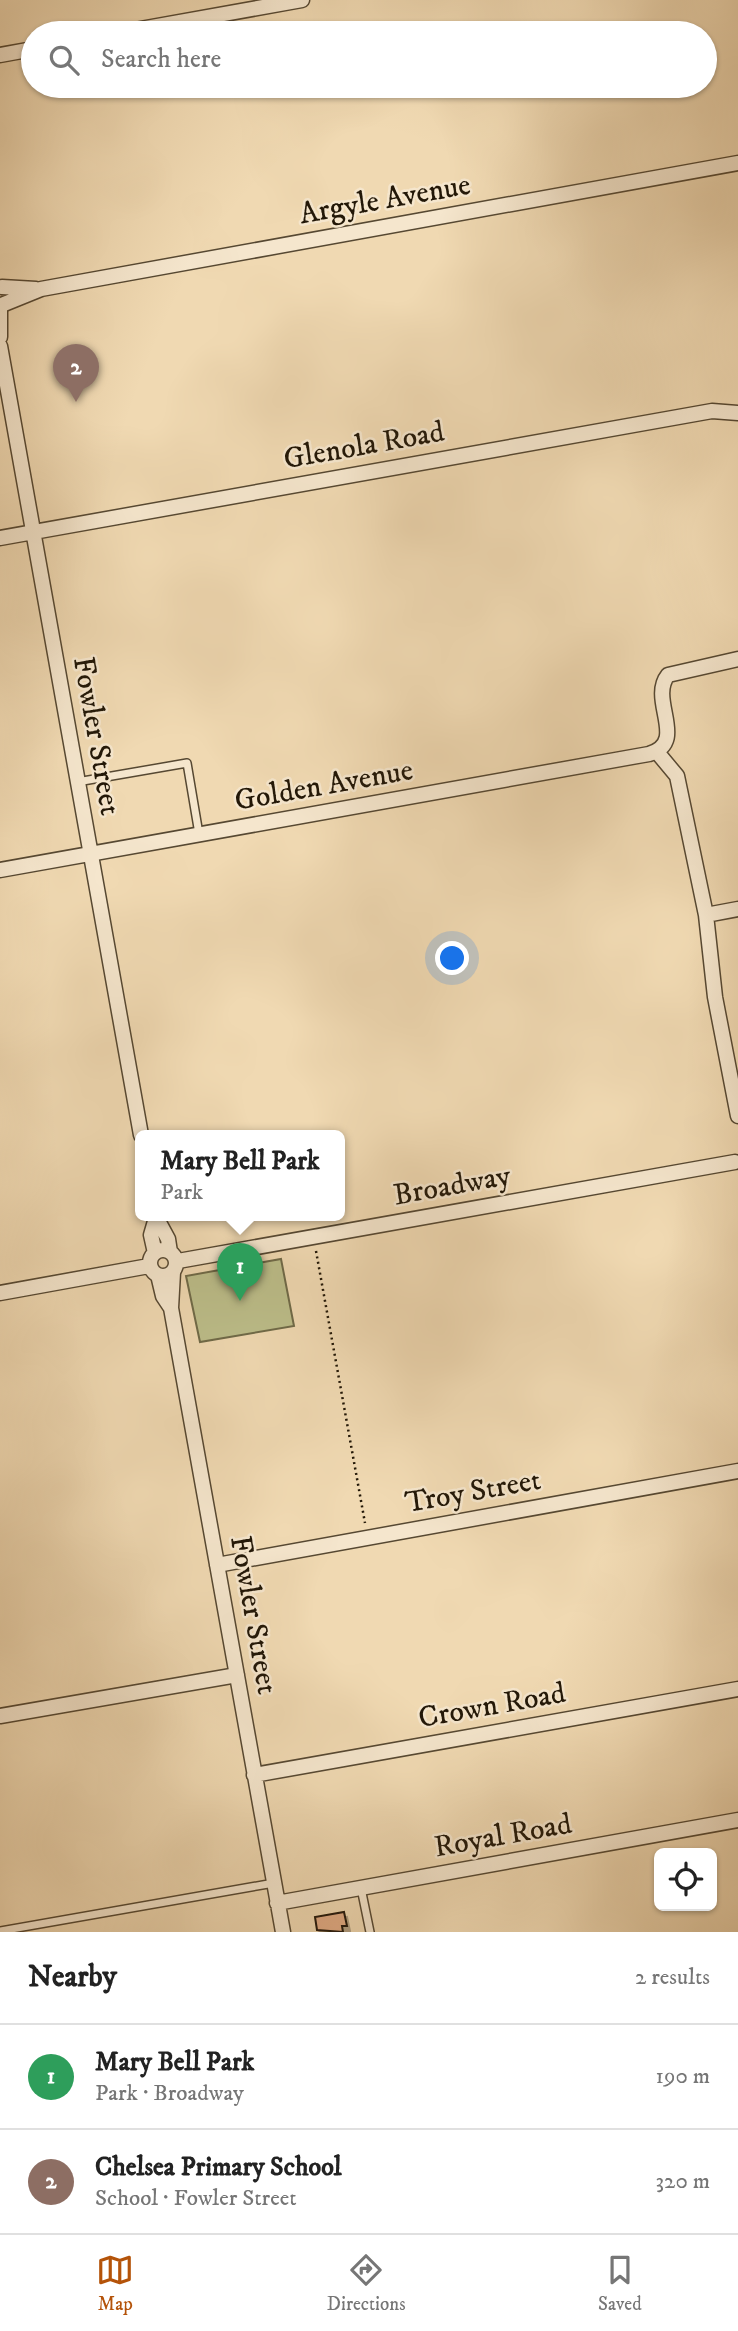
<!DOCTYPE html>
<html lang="en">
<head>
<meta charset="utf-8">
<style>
  :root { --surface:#fff; --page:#f2f2f2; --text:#222; --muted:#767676; --line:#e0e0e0; --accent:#b45309 }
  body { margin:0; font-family:"IM FELL DW Pica",serif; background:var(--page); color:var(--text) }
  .controls { position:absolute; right:21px; bottom:21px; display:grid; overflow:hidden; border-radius:10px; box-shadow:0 2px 5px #0004 }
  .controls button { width:63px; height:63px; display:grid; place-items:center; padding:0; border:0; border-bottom:2px solid var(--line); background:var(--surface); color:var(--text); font:35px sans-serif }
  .you { position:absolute; left:453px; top:959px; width:24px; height:24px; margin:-18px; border:5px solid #fff; border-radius:50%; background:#1a73e8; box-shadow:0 0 0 10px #1a73e833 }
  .badge { display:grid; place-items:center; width:46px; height:46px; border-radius:50%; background:var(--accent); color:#fff; font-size:23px; font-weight:700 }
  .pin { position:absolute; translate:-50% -58px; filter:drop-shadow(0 2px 4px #0008) }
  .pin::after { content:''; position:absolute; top:37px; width:24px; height:21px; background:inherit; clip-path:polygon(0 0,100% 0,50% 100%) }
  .popup { position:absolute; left:135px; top:1130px; width:210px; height:91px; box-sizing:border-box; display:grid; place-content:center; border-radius:10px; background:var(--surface); filter:drop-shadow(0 2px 5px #0005); font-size:23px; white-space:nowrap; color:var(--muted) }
  .popup b { font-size:26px; color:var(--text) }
  .popup::after { content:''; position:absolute; left:50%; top:100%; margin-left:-14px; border:14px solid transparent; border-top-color:var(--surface) }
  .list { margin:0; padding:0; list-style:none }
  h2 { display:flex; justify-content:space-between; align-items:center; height:91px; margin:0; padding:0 28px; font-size:30px }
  h2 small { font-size:23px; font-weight:400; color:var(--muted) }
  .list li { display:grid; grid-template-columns:46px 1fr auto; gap:21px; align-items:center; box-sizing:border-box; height:105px; padding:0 28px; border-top:2px solid var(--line) }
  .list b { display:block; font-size:26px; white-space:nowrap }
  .list p { margin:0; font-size:23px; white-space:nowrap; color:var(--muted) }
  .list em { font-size:23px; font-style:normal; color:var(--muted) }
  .icon { flex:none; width:38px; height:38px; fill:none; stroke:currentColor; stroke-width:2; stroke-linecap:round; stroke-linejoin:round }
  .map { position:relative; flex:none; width:738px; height:1932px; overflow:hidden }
  .search { position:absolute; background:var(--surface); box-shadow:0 2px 5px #0004; left:21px; right:21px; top:21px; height:77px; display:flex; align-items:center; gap:18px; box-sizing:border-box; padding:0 24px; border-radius:38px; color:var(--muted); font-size:26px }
  .sheet { height:301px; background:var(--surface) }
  nav { display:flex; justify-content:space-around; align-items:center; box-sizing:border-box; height:98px; border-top:2px solid var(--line); background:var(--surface); font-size:19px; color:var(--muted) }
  nav a { display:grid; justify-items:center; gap:4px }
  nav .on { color:var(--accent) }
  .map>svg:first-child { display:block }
</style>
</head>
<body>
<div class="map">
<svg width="738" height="1932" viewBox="0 0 738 1932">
  <defs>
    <filter id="shadow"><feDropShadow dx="3" dy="5" stdDeviation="0" flood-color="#0004"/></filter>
  </defs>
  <rect width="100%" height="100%" fill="#f0d9b2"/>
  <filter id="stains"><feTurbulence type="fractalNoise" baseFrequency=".00286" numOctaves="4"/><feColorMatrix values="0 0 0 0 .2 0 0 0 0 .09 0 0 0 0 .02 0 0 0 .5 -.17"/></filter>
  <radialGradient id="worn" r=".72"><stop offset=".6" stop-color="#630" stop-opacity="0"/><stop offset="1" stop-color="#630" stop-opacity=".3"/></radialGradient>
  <path fill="#bcbe8a" stroke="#6f6a48" stroke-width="2" d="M 281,1259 L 294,1326 L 200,1342 L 186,1276 Z"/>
  <path fill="#e0aa84" stroke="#221707" stroke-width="2" filter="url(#shadow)" d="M 344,1912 L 347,1926 L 342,1926 L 343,1932 L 317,1930 L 315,1917 Z"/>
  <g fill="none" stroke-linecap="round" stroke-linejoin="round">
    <defs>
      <path id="lane" d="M 77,782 L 187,763 L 199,834
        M 361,1888 L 370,1932
        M 0,1931 L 274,1883"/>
      <path id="street" d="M 118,33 L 302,0
        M 0,55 L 33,49
        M 2,287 L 36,289
        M 4,304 L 41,289 L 738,163
        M 0,337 L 0,308
        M 0,346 L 141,1135
        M 0,538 L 712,411 L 738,413
        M 657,752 L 677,776 L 706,915 L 715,997 L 738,1116
        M 0,870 L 649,754 C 689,742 648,700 668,675 L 738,659
        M 706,915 L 738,909
        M 155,1215 L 168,1239 L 170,1252
        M150 1263a13 13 0 1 1 26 0a13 13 0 1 1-26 0Z
        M 155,1253 L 151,1235 L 156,1218
        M 178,1261 L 735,1162
        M 158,1275 L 163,1296 L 171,1308 L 283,1932
        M 0,1293 L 149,1266
        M 171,1308 L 173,1272
        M 217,1565 L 738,1471
        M 0,1716 L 237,1675
        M 254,1775 L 738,1689
        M 277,1903 L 738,1820"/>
    </defs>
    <use href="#lane" stroke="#564832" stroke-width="10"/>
    <use href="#street" stroke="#564832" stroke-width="17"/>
    <path stroke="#221707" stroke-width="2.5" stroke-dasharray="2 3.5" stroke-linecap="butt" d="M 316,1251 L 365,1523"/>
    <use href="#lane" stroke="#f5e6cd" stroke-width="7"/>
    <use href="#street" stroke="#f5e6cd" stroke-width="14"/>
  </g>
  <g text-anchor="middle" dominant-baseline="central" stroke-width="5" stroke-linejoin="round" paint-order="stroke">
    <g font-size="30" fill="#221707" stroke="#f5e6cd">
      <text transform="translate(385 200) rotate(-10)">Argyle Avenue</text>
      <text transform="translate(364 446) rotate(-10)">Glenola Road</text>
      <text transform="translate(96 736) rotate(80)">Fowler Street</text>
      <text transform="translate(324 786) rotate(-10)">Golden Avenue</text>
      <text transform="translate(452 1186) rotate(-10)">Broadway</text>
      <text transform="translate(473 1492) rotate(-10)">Troy Street</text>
      <text transform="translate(253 1615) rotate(80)">Fowler Street</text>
      <text transform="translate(492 1706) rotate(-10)">Crown Road</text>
      <text transform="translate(503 1836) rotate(-10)">Royal Road</text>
    </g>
  </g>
  <rect width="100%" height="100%" filter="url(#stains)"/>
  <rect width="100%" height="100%" fill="url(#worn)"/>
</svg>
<div class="controls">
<button><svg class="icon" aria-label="locate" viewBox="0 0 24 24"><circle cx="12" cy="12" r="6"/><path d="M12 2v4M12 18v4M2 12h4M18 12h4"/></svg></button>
</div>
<div class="you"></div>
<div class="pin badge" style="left:240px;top:1301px;background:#2e9e5b">1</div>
<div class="popup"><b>Mary Bell Park</b>Park</div>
<div class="pin badge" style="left:76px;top:402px;background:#8d6e63">2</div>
<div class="search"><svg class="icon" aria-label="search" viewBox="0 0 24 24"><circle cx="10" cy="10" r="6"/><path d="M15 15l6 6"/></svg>Search here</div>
</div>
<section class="sheet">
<h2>Nearby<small>2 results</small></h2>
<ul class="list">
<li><span class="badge" style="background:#2e9e5b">1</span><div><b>Mary Bell Park</b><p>Park · Broadway</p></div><em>190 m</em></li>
<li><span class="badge" style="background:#8d6e63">2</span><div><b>Chelsea Primary School</b><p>School · Fowler Street</p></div><em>320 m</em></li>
</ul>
</section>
<nav>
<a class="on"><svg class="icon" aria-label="map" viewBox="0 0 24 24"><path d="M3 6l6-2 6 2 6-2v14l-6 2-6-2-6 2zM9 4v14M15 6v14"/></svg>Map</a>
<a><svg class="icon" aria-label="directions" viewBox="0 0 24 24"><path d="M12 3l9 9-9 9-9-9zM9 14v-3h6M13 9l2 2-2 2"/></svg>Directions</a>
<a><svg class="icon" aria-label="saved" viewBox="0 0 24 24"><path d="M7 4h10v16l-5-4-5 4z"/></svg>Saved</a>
</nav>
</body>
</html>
